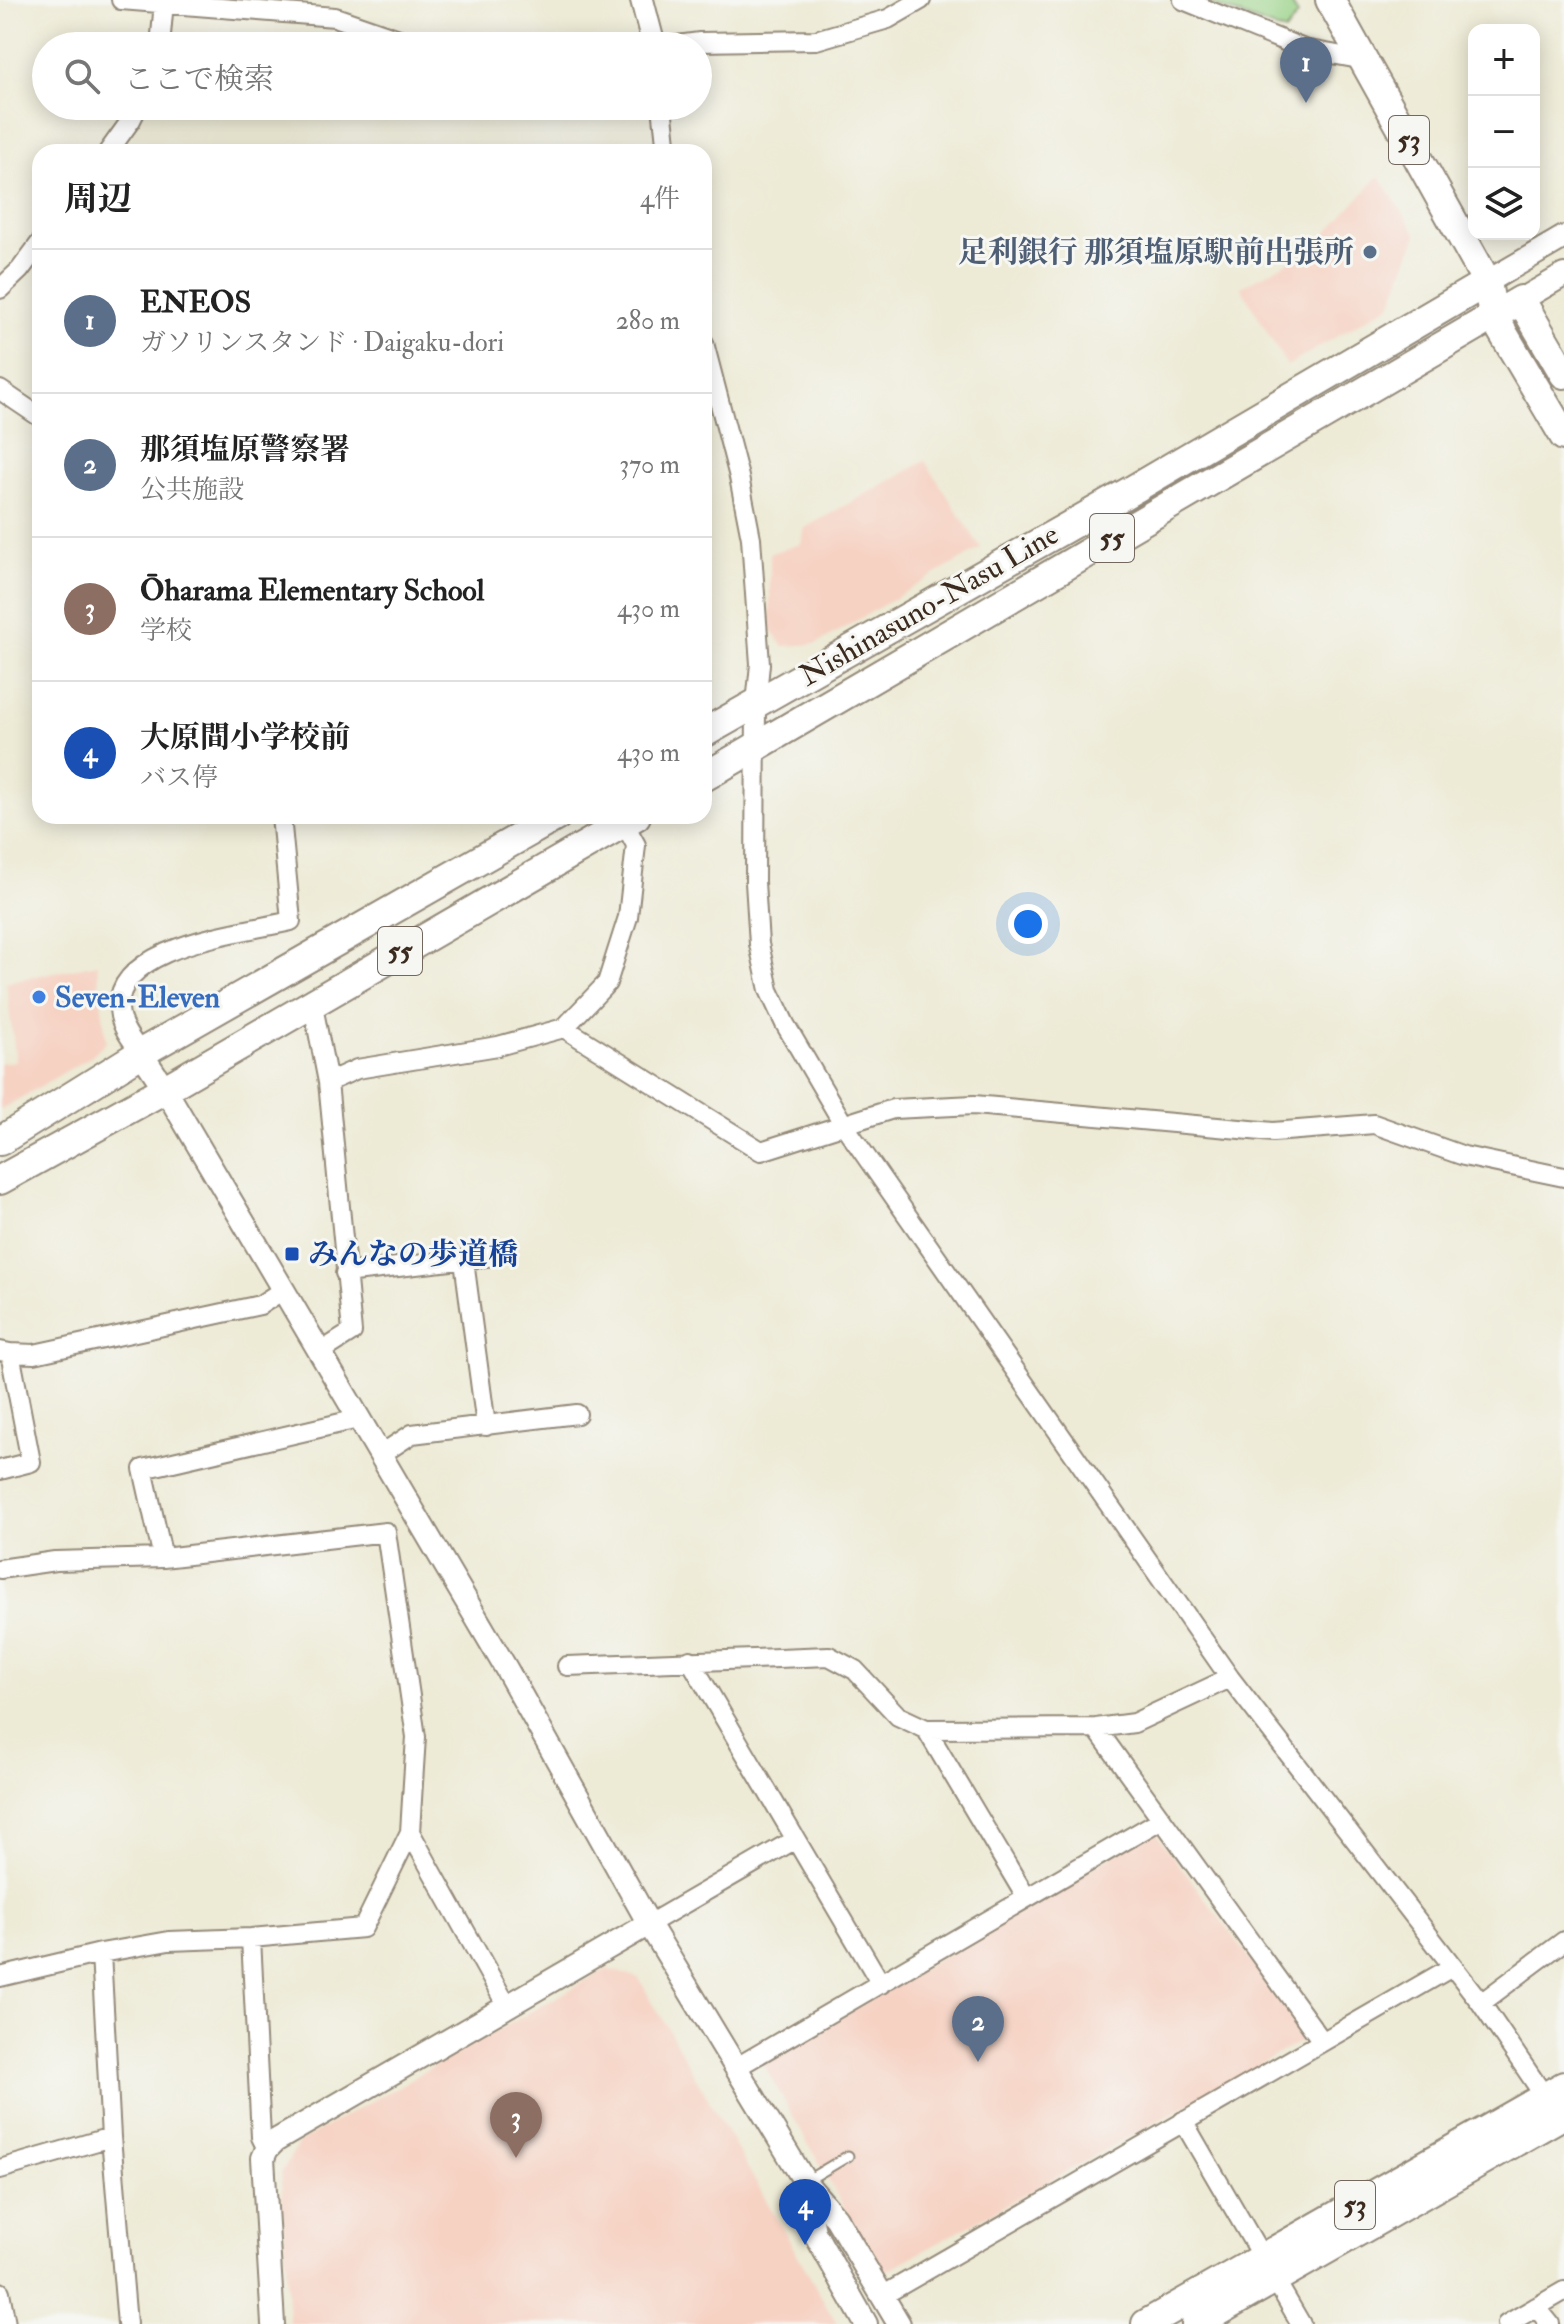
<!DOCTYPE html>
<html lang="ja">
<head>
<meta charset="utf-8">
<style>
  :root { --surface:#fff; --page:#f6f6f6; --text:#222; --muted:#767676; --line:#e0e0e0; --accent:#1f6fb2 }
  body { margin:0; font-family:"IM FELL Double Pica","Noto Serif JP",serif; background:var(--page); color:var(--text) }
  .controls { position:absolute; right:24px; top:24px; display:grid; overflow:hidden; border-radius:16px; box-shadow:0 4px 20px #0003 }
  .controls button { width:72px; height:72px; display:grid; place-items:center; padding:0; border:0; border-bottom:2px solid var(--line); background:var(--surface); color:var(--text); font:40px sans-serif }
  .you { position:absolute; left:1028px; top:924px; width:28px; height:28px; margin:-20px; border:6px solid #fff; border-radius:50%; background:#1a73e8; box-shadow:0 0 0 12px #1a73e833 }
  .badge { display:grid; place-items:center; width:52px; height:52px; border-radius:50%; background:var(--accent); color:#fff; font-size:26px; font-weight:700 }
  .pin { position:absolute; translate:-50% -66px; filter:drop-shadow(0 2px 4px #0008) }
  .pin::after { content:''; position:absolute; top:42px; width:28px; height:24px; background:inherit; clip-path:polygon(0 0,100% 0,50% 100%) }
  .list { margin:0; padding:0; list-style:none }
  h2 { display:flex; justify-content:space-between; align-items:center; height:104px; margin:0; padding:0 32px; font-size:34px }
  h2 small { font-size:26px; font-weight:400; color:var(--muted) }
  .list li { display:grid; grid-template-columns:52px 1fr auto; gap:24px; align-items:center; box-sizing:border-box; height:144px; padding:0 32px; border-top:2px solid var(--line) }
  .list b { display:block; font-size:30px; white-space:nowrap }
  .list p { margin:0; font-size:26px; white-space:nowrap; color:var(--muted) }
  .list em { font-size:26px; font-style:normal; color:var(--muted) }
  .icon { flex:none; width:44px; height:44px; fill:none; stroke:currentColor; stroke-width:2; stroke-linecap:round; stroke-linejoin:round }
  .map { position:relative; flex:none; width:1564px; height:2324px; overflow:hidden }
  .search { position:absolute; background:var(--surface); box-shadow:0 4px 20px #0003; left:32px; top:32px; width:680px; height:88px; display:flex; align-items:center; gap:20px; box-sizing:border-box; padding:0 28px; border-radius:44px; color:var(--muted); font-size:30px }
  .panel { position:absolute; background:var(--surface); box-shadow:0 4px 20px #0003; left:32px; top:144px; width:680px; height:680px; border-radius:24px }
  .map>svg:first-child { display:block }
</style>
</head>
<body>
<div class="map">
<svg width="1564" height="2324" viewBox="0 0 1564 2324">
  <rect width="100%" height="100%" fill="#f6f6f2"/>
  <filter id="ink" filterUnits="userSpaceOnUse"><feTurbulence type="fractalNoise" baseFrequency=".0125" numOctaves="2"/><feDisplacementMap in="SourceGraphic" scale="16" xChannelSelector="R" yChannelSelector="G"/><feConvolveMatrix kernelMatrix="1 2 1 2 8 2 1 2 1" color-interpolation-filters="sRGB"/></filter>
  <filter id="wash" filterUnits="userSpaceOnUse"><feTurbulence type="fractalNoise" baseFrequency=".006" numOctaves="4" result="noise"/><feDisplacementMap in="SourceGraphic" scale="32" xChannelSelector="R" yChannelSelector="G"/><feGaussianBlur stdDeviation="1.8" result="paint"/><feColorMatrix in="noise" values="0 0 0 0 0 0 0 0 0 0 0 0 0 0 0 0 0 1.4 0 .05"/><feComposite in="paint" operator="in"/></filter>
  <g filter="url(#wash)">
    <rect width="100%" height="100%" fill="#edead5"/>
    <path fill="#f6d2c3" d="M 1379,176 L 1417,235 L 1391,304 L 1287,366 L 1241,287 L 1312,249 Z
      M 925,461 L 981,548 L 816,644 L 783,646 L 770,628 L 770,553 L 801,544 L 805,528 Z
      M 97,964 L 106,1041 L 90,1057 L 0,1110 L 0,1063 L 16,1061 L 6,982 Z
      M 1154,1831 L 1309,2037 L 881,2274 L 763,2063 Z
      M 607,1969 L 639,1978 L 837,2324 L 289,2324 L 281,2173 L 299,2142 Z"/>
    <path fill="#98d286" stroke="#6a7e52" stroke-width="2" d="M 1201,0 L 1289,0 L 1298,15 L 1285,32 Z"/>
  </g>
  <g filter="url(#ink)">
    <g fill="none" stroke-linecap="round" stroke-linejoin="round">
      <defs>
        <path id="service" d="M 806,2181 L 848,2156"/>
        <path id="minor" d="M 121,0 L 335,17 L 419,46
          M 1183,0 L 1304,49 L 1365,60
          M 160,46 L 164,2
          M 670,46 L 700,42 L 816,40 L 888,19 L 921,0
          M 662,106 L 667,152
          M 108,152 L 131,120 L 138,106
          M 0,289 L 20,270 L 40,243
          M 704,343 L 739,477 L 751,538 L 760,664 L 756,704 L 755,882 L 759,944 L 769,990 L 785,1024 L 844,1125 L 1230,1678 L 1481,2003 L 1545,2097
          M 0,390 L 40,417
          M 312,1001 L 328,1082 L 352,1332 L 319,1353
          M 564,1028 L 607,983 L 628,917 L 636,845 L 624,823
          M 141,1053 C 133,1042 123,1030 120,1016 C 106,945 246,932 291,921 L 281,816
          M 328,1082 L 357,1069 L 498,1046 L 564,1028 L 761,1151 L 893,1109 L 974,1105 L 1273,1132 L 1374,1124 L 1464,1156 L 1564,1177
          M 464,1261 L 486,1426
          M 345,1273 L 495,1256
          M 0,1351 L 10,1353 L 31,1462 L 0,1470
          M 10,1353 L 34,1354 L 260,1305 L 283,1290
          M 380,1455 L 412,1434 L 577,1414
          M 163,1558 L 143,1469 L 358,1419
          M 0,1569 L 55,1561 L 163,1558 L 386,1532 L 416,1737 L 413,1783 L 410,1832 L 363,1928 L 251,1938 L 169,1941 L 101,1953 L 0,1977
          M 690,1660 L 881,1984
          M 567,1666 L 829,1656 L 855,1670 L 898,1716 L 926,1729 L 1096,1728 L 1134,1723 L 1230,1678
          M 1096,1728 L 1322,2041
          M 926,1729 L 1026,1897
          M 410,1832 L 507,2006
          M 649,1924 L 794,1840
          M 251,1938 L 261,2137 L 267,2149
          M 101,1953 L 111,2137 L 127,2324
          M 1481,2003 L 1564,1941
          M 737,2067 L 1162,1819
          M 1183,2121 L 1301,2324
          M 0,2169 L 111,2137
          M 0,2292 L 6,2324
          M 882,2296 L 1452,1967
          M 1536,2307 L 1550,2324
          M 1507,2324 L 1564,2291"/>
        <path id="tertiary" d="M 642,0 L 654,46
          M 1487,282 L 1564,237
          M 1521,300 L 1564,275
          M 141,1053 L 165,1089 L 507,1670 L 649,1924 L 805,2182 L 836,2218 L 899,2324
          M 805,2184 L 814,2232 L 866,2324
          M 273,2324 L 263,2158 L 267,2149 L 275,2141 L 649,1924"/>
        <path id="primary" d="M 1330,0 L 1487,282 L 1493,316 L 1564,436
          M 1521,300 L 1564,374
          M 704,733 L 1134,489 L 1487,282
          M 704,777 L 1521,300
          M 0,1141 L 141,1053 L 557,816
          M 0,1180 L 165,1089 L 636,816
          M 1146,2324 L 1564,2086
          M 1196,2324 L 1564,2114"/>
      </defs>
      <use href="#service" stroke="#948a7a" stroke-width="13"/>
      <use href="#minor" stroke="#948a7a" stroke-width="22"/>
      <use href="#tertiary" stroke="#948a7a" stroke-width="26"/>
      <use href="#primary" stroke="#948a7a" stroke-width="32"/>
      <use href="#service" stroke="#fff" stroke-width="9"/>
      <use href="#minor" stroke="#fff" stroke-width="18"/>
      <use href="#tertiary" stroke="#fff" stroke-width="22"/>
      <use href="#primary" stroke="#fff" stroke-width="28"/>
    </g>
  </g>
  <circle fill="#5c6f8a" stroke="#f6f6f2" stroke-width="3" cx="1370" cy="252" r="8"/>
  <circle fill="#3f7fe0" stroke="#f6f6f2" stroke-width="3" cx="39" cy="997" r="8"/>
  <rect fill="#1a4fb4" stroke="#f6f6f2" stroke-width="3" x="284" y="1246" width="16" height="16" rx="4"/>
  <g text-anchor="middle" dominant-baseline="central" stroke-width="6" stroke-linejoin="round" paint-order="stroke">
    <g fill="#f6f6f2" stroke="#73675e" stroke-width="2">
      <rect x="1389" y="116" width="40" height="48" rx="6"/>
      <rect x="1090" y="514" width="44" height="48" rx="6"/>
      <rect x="378" y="927" width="44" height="48" rx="6"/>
      <rect x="1335" y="2181" width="40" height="48" rx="6"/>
    </g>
    <g font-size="28" font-weight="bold" fill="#3b2a1e">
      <text x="1409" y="140">53</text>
      <text x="1112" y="538">55</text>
      <text x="400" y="951">55</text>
      <text x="1355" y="2205">53</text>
    </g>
    <g font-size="30" font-weight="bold" fill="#4e5e75" stroke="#f6f6f2" text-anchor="end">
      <text x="1354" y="252">足利銀行 那須塩原駅前出張所</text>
    </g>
    <g font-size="30" fill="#3b2a1e" stroke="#f6f6f2">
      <text transform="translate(929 605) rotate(-30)">Nishinasuno-Nasu Line</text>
    </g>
    <g font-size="30" font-weight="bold" fill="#366cbe" stroke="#f6f6f2" text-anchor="start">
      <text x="55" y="997">Seven-Eleven</text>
    </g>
    <g font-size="30" font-weight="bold" fill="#164399" stroke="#f6f6f2" text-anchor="start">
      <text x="308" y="1254">みんなの歩道橋</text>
    </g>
  </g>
</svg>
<div class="controls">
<button>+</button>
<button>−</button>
<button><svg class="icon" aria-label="layers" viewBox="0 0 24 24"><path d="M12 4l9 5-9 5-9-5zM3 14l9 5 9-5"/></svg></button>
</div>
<div class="you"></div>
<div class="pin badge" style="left:1306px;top:103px;background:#5c6f8a">1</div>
<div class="pin badge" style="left:978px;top:2062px;background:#5c6f8a">2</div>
<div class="pin badge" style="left:516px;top:2158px;background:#8d6e63">3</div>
<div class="pin badge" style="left:805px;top:2245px;background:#1a4fb4">4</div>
<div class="search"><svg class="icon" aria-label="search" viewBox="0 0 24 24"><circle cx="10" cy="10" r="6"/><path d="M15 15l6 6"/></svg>ここで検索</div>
<section class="panel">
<h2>周辺<small>4件</small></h2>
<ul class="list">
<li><span class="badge" style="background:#5c6f8a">1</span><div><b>ENEOS</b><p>ガソリンスタンド · Daigaku-dori</p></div><em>280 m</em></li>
<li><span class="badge" style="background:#5c6f8a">2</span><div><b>那須塩原警察署</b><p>公共施設</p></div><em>370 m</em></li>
<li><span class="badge" style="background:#8d6e63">3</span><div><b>Ōharama Elementary School</b><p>学校</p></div><em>430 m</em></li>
<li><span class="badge" style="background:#1a4fb4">4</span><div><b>大原間小学校前</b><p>バス停</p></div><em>430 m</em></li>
</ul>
</section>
</div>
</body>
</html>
